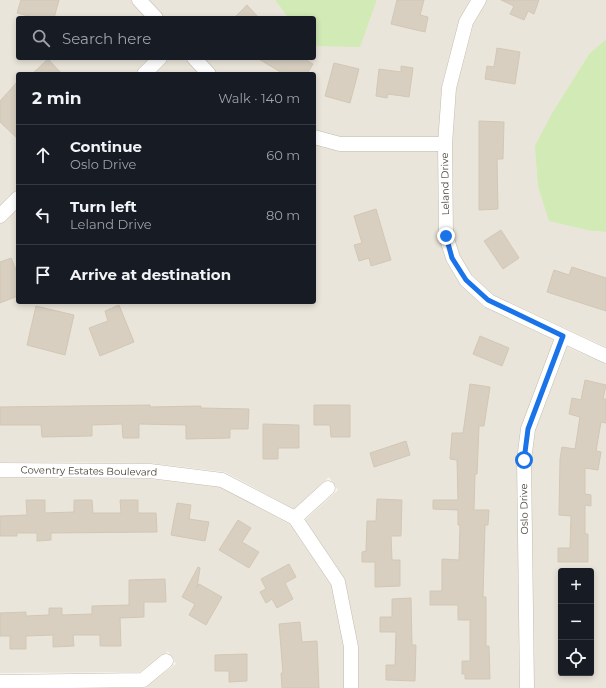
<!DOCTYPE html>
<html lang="en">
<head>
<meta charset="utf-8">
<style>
  :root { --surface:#171b24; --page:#242831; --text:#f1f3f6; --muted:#9ea1a6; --line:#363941 }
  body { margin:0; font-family:Montserrat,sans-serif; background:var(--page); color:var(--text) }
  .controls { position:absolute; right:12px; bottom:12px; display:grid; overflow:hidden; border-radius:4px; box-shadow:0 2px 6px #0003 }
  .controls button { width:36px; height:36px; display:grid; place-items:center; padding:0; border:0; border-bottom:1px solid var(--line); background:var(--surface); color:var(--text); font:20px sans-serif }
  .stop { position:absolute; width:12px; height:12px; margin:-9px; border:3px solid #1a73e8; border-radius:50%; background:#fff }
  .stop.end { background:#1a73e8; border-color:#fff; box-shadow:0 1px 4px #0008 }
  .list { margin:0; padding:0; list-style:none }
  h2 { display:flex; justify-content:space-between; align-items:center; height:52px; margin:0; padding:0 16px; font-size:17px }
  h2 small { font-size:13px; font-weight:400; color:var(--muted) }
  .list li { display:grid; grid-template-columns:26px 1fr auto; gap:12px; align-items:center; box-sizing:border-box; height:60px; padding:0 16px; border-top:1px solid var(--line) }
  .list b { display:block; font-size:15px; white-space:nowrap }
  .list p { margin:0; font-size:13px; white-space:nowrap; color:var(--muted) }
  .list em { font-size:13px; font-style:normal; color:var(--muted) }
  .icon { flex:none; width:22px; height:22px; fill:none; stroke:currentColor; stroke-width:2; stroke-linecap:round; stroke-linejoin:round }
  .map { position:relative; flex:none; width:606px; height:688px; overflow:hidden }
  .search { position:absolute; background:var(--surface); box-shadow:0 2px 6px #0003; left:16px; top:16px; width:300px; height:44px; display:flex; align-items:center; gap:10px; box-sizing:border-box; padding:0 14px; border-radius:4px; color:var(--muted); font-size:15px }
  .panel { position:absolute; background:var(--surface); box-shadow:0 2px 6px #0003; left:16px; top:72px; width:300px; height:232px; border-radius:4px }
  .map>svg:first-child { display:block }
</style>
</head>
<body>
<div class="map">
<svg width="606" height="688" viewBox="0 0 606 688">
  <rect width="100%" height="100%" fill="#f6f3ec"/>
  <path fill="#eae5da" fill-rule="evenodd" d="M 0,0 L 275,0 L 288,18 L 18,18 L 18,58 L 314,58 L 314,45 L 317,46 L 360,46 L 377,0 L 470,0 L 460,18 L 442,85 L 438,144 L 440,238 L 447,263 L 460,284 L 484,307 L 554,340 L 522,426 L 517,460 L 520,688 L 358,688 L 358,646 L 345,580 L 305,520 L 338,490 L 329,477 L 294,509 L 225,472 L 150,463 L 0,462 ZM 18,74 L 314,74 L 314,302 L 18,302 Z
    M 487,0 L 606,0 L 606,39 L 589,54 L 552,113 L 591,231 L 606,232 L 606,347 L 492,294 L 471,274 L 459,255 L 453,234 L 452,145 L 456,89 L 473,25 Z
    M 567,347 L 606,364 L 606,688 L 534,688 L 531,460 L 535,431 ZM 561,571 L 591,571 L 591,673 L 561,673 Z
    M 0,478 L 149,479 L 221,487 L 291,525 L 332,586 L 344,647 L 344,688 L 143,688 L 176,664 L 168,651 L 140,672 L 0,673 Z"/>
  <path fill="#d2eab5" d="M 275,0 L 377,0 L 360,47 L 317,46 L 314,45 L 314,18 L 288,18 Z
    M 606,39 L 606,232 L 592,231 L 549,221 L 538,186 L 535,146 L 552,113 L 589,54 Z"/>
  <path fill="#d8cfc1" stroke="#d3c7b4" d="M 21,0 L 59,0 L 54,18 L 36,18 L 17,13 Z
    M 397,0 L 424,0 L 420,15 L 428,17 L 425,32 L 391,24 Z
    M 501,0 L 539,0 L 534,14 L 528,11 L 524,20 L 510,14 L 514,6 Z
    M 247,5 L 259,18 L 234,18 Z
    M 497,48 L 520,52 L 515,84 L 485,79 L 487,66 L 494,67 Z
    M 257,58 L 303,58 L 313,64 L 307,74 L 284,74 Z
    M 48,59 L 62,74 L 32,74 Z
    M 334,63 L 359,69 L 350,103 L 325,96 Z
    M 401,66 L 413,68 L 409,97 L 388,94 L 387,98 L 376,96 L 379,69 L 401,72 Z
    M 18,81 L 18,139 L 0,122 L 0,101 Z
    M 479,121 L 504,122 L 503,159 L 497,159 L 498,209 L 479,210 Z
    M 376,209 L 391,260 L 371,266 L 369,258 L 359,261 L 354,245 L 362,243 L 354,216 Z
    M 501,230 L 519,258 L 503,269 L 484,241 Z
    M 11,258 L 18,274 L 18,296 L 0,303 L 0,262 Z
    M 572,267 L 606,278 L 606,311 L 547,292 L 554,270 L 569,275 Z
    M 119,305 L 134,342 L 100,356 L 89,328 L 108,321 L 105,311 Z
    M 36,306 L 74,315 L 65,355 L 27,345 Z
    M 480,336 L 509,348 L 502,366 L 473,354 Z
    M 585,380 L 606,385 L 603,399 L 606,399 L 606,423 L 601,422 L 596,451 L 601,452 L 598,470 L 585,468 L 585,494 L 591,495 L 591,506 L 585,505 L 585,534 L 588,534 L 588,562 L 558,562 L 558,548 L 570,548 L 571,516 L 559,515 L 560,459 L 562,447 L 575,449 L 580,417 L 569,414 L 572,398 L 581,400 Z
    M 470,384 L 490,387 L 484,426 L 479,426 L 477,474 L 475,474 L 474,510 L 489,510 L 488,525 L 485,525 L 483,597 L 486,597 L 486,646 L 489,646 L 490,679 L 465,679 L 465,674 L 462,674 L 462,661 L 470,661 L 470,620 L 458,620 L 458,605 L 430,605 L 430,591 L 442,591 L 442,559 L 459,560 L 460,525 L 458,525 L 458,510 L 433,509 L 433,500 L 458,500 L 457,460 L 450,459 L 452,433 L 463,433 Z
    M 150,405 L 150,407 L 201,406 L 201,408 L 249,409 L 248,429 L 230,429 L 230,438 L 186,439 L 186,425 L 139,424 L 139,438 L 123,438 L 122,424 L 92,425 L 92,436 L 42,437 L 41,425 L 0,425 L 0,407 Z
    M 314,405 L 350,405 L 350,437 L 331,437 L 330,425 L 314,425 Z
    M 263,424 L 299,425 L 299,448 L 278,448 L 278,459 L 263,459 Z
    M 406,441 L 410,455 L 374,467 L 370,453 Z
    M 377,499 L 402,500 L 401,536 L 391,536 L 392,560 L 400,560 L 400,586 L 375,587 L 375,562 L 362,562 L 362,552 L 366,551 L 367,521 L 376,521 Z
    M 26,500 L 45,500 L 45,513 L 74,512 L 74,500 L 92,500 L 93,513 L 121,513 L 120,500 L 138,500 L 138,513 L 156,513 L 157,532 L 51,533 L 51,540 L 37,541 L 37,533 L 17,533 L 17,536 L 0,536 L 0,516 L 27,515 Z
    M 177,503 L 191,505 L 189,519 L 209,522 L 205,541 L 171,535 Z
    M 238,520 L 251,528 L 242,542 L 259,552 L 249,568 L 219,550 Z
    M 289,564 L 296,577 L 285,583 L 293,599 L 277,608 L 272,599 L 266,603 L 260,592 L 266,589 L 261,579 Z
    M 198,567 L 200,568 L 197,588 L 199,584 L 222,597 L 206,625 L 189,615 L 195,604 L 182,597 Z
    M 165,579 L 166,602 L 144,602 L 144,617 L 120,618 L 121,646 L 100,646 L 100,635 L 73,635 L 74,646 L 53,647 L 53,635 L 26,636 L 26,649 L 10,649 L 10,636 L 0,636 L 0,613 L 26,612 L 26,616 L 49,615 L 49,608 L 62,608 L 62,615 L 92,614 L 92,606 L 129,605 L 129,580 Z
    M 411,598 L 412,645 L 416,645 L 415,681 L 386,680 L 386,665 L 395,665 L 396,632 L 380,632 L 380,617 L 392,617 L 392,599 Z
    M 300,622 L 302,642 L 317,641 L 319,688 L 282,688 L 281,673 L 283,673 L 279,624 Z
    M 247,654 L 247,681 L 229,682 L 229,671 L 215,671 L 215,655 Z"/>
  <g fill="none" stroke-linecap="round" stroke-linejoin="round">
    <defs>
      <path id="street" d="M 139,0 L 156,18
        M 479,0 L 466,22 L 449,88 L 445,144 L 446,236 L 453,258 L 466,280 L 489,301 L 606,356
        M 194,58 L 209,74
        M 144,74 L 160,58
        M 314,137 L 340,144 L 445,144
        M 0,216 L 18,198
        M 0,470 L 150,471 L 222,480 L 295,518 L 338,582 L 351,647 L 351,688
        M 295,518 L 328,488
        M 0,682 L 143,680 L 166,661
        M 527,688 L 524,460 L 528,429 L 563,336"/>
    </defs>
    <use href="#street" stroke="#c2bbae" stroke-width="15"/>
    <use href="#street" stroke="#fff" stroke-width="14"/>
  </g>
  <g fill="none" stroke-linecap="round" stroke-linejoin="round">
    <path stroke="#1a73e8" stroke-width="5" d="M 446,236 L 452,258 L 466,280 L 488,300 L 563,336 L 528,429 L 524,460"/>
  </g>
  <g text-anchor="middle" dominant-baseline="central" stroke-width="4" stroke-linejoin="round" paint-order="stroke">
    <g font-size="10" fill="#4b4439" stroke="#fff">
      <text transform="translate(445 184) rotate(-91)">Leland Drive</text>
      <text transform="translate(89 471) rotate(1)">Coventry Estates Boulevard</text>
      <text transform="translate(524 509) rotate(-91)">Oslo Drive</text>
    </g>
  </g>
</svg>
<div class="controls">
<button>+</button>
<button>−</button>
<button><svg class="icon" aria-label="locate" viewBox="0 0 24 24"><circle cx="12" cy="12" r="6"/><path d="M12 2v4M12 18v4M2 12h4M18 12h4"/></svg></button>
</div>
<div class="stop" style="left:524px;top:460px"></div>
<div class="stop end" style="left:446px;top:236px"></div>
<div class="search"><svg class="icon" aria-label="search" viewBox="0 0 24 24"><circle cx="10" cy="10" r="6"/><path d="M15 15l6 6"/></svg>Search here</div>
<section class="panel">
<h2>2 min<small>Walk · 140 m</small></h2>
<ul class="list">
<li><svg class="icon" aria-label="ahead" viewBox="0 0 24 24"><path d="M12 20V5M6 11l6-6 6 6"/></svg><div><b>Continue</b><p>Oslo Drive</p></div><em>60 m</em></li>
<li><svg class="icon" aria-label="left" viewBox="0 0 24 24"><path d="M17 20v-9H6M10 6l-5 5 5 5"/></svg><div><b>Turn left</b><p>Leland Drive</p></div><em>80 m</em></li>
<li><svg class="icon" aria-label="arrive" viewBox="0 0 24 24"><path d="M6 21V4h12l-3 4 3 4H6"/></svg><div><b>Arrive at destination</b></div></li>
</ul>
</section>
</div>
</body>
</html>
